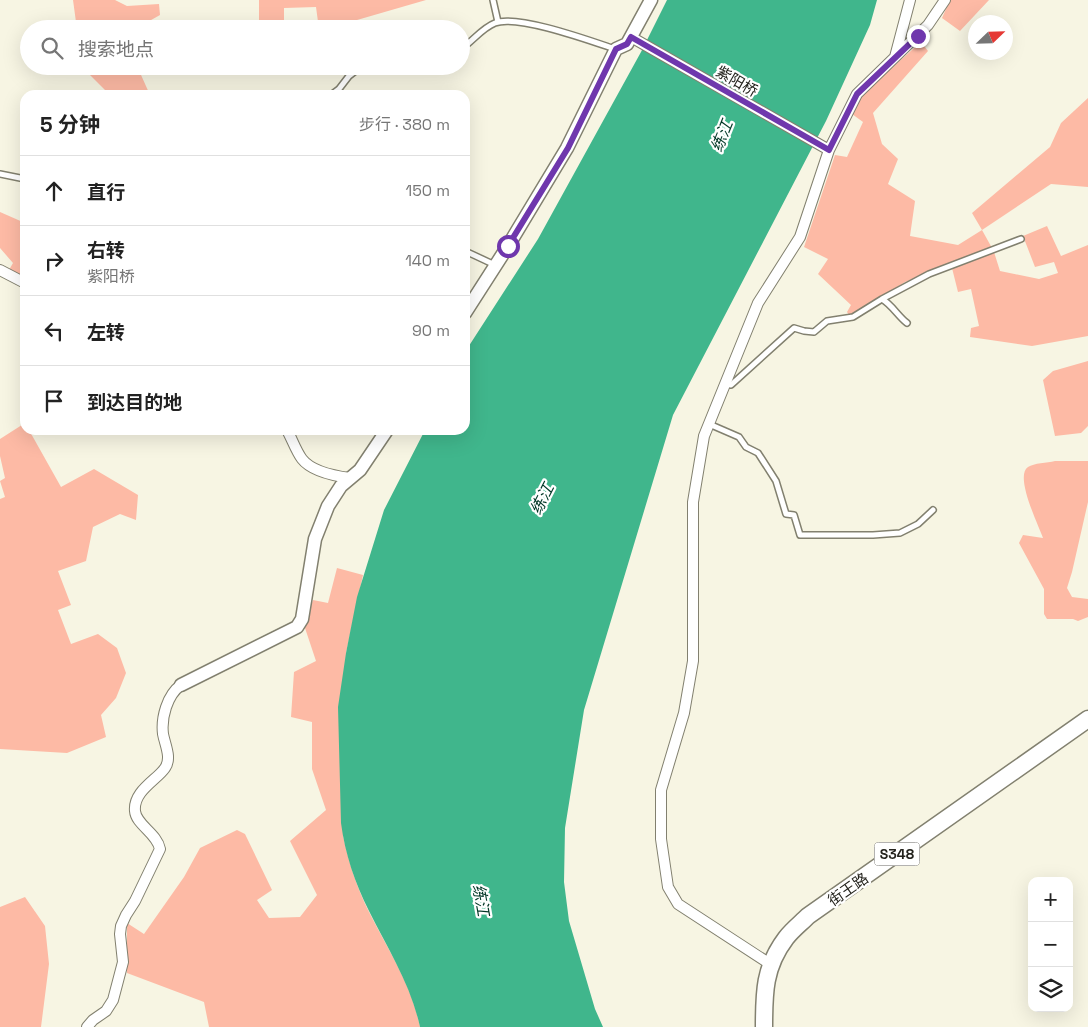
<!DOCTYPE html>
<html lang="zh">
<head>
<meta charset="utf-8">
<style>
  :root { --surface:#fff; --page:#f2f2f2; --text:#222; --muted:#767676; --line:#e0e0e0 }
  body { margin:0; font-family:"Space Grotesk","Noto Sans SC",sans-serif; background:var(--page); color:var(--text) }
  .controls { position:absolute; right:15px; bottom:15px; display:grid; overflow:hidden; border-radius:10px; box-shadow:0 5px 20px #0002 }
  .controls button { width:45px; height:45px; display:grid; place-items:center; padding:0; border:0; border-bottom:1px solid var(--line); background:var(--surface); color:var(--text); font:25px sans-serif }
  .compass { position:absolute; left:968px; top:15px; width:45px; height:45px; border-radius:50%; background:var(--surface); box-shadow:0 5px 20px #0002; rotate:67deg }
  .stop { position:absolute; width:15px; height:15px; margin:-11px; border:4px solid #6f37ad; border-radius:50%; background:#fff }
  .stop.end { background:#6f37ad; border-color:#fff; box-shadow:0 1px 5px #0008 }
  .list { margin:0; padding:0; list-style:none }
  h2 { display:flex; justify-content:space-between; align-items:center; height:65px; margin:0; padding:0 20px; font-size:21px }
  h2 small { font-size:16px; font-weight:400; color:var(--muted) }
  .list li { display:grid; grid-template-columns:32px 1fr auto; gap:15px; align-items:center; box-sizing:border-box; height:70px; padding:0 20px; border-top:1px solid var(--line) }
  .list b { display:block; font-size:19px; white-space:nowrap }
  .list p { margin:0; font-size:16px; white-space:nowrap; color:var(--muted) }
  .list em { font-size:16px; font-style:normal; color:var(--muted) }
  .icon { flex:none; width:28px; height:28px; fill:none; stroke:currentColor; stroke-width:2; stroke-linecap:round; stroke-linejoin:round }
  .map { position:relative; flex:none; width:1088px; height:1027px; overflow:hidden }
  .search { position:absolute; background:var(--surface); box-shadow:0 5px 20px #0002; left:20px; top:20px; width:450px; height:55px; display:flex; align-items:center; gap:12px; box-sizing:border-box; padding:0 18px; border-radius:28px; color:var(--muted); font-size:19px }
  .panel { position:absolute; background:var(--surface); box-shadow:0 5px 20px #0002; left:20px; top:90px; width:450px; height:345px; border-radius:15px }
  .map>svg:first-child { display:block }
</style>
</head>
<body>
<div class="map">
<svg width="1088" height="1027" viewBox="0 0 1088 1027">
  <rect width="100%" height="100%" fill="#f7f5e3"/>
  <path fill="#fdbaa5" d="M 73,0 L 115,0 L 127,6 L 159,4 L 160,15 L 144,24 L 129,29 L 75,29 L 76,22 Z
    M 259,0 L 426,0 L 326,29 L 319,29 L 316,7 L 284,8 L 284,29 L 259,29 Z
    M 950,0 L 989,0 L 960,31 L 942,18 Z
    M 921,42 L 928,51 L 873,113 L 882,144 L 898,159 L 888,184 L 915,201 L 910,236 L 958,245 L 982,230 L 972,213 L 1050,147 L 1061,123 L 1088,98 L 1088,187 L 1051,184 L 982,230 L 992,248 L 905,282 L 859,311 L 849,315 L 847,312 L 851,305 L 818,274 L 828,259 L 804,247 L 835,155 L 847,157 L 863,122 L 852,114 L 862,94 Z
    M 81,66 L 137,66 L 150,95 L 110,95 Z
    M 0,212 L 25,223 L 25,277 L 9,270 L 13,263 L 0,248 Z
    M 1047,226 L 1061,256 L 1088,245 L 1088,336 L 1032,346 L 970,337 L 971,328 L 979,326 L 971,289 L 958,292 L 952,268 L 994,252 L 1000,271 L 1039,279 L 1058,273 L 1054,262 L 1035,267 L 1023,236 Z
    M 1088,361 L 1088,426 L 1081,433 L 1055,436 L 1043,380 L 1053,371 Z
    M 25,423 L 25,430 L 29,430 L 61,487 L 94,469 L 138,495 L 136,520 L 120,514 L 93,527 L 86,561 L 58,571 L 71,605 L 58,610 L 71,644 L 98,634 L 117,648 L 126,673 L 116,698 L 101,715 L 106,737 L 67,753 L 0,749 L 0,499 L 5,497 L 0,481 L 5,478 L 0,456 L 0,439 Z
    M 1055,461 L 1088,461 L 1088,502 L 1072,572 L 1067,588 L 1072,597 L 1088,599 L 1088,617 L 1078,621 L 1073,619 L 1047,619 L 1044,614 L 1044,589 L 1019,543 L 1023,535 L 1043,538 C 1039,526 1014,476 1028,467 C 1034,463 1047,463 1055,461 Z
    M 337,568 L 363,575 L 346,653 L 343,836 C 349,863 357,888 369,912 C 388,950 412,985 420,1027 L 209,1027 L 204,1002 L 127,973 L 127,923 L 144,934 L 184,877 L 200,848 L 237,830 L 245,834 L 272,890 L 257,900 L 269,918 L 300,917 L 317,895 L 290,841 L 326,810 L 312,769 L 312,722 L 291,717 L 294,672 L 316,661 L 304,625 L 313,600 L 328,603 Z
    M 25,897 L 45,926 L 49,964 L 41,1027 L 0,1027 L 0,907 Z"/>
  <path fill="#40b68c" d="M 667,0 L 877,0 L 870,25 L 826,121 L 673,415 L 584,710 L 565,828 L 564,882 L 569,921 L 595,1009 L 603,1027 L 420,1027 C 411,985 388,949 369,911 C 355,883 345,854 341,823 L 338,707 L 346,653 L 357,597 L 384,510 L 425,430 L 465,430 L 465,352 L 538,239 L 641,52 Z"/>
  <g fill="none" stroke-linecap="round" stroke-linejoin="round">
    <defs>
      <path id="service" d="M 493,0 L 498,22
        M 461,49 C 473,41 482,28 495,23 C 517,14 591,41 615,49
        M 331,95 L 339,89 L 349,76 L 362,66
        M 0,174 L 25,179
        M 465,251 L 495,265
        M 882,299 L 929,274 L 1021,239
        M 726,384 L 731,385 L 794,328 L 804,331 L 814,332 L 827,321 L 853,317 L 882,299 C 892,305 898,316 907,323
        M 709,424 L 739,437 L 746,447 L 758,453 L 776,481 L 786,514 L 794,515 L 800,535 L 873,535 L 900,533 L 918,524 L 933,510"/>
      <path id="minor" d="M 631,37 L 829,150
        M 895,57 L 910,0
        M 0,270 L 25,283
        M 287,430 C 292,439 296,451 302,459 C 312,472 335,476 350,478
        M 770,964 L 678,904 L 668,887 L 661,839 L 661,790 L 684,713 L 693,661 L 693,502 L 704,436 L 758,303 L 800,237 L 829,150 L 857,94 L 928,25 L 945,0
        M 87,1027 L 93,1020 L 106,1011 L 113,1000 L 123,962 L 120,934 L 121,926 L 126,915 L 135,901 L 160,849 C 157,833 136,825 135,811 C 133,791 157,780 165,768 C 172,758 165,745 163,734 C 161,718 167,695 181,685"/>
      <path id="tertiary" d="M 465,313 L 508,246 L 567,148 L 616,49 L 627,44 L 651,0
        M 181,685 L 297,627 L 302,619 L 315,539 L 328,506 L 341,486 L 360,470 L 387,430"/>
      <path id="primary" d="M 764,1027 C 764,993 764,967 786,938 C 792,930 801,923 808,916 L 1088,719"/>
    </defs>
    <use href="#service" stroke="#82806f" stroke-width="8"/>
    <use href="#minor" stroke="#82806f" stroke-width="12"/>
    <use href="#tertiary" stroke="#82806f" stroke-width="15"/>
    <use href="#primary" stroke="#82806f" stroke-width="19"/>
    <use href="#service" stroke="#fff" stroke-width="5"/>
    <use href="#minor" stroke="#fff" stroke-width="10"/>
    <use href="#tertiary" stroke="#fff" stroke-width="12"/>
    <use href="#primary" stroke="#fff" stroke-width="16"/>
  </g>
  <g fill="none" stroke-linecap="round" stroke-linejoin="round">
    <path stroke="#6f37ad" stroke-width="6" d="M 508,246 L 568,148 L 616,49 L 627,44 L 631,37 L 829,150 L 857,94 L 918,36"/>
  </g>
  <g text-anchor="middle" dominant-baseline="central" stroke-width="4.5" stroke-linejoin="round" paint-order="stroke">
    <rect fill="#fff" stroke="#666561" stroke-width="1" x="874.5" y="842.5" width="45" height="23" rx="4"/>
    <g font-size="14" font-weight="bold" fill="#24231d">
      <text x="897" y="854">S348</text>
    </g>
    <g font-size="15" fill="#24231d" stroke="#fff">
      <text transform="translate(737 81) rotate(30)">紫阳桥</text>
      <text transform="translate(848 889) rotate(-35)">街王路</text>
    </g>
    <g font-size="16" font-style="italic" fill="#003625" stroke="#fff">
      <text transform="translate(722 136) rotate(-68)">练江</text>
      <text transform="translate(542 499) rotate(-63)">练江</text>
      <text transform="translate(481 900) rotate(80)">练江</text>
    </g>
  </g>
</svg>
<div class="controls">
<button>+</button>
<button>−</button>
<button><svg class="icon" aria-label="layers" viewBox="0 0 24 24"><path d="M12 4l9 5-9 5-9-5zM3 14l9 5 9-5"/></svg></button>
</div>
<svg class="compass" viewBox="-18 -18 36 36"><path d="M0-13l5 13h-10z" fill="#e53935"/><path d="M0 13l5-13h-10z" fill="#767676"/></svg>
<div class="stop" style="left:508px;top:246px"></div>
<div class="stop end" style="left:918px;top:36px"></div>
<div class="search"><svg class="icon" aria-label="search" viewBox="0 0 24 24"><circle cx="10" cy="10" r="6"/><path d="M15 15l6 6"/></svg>搜索地点</div>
<section class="panel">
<h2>5 分钟<small>步行 · 380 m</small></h2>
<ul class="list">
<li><svg class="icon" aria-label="ahead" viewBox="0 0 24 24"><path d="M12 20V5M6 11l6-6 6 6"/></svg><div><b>直行</b></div><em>150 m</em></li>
<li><svg class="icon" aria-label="right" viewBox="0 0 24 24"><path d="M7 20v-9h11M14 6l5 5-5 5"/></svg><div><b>右转</b><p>紫阳桥</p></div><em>140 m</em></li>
<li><svg class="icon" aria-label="left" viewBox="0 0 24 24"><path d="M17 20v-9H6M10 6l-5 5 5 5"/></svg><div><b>左转</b></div><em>90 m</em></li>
<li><svg class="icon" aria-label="arrive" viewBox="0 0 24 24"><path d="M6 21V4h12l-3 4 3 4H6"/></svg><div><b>到达目的地</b></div></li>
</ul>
</section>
</div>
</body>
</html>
